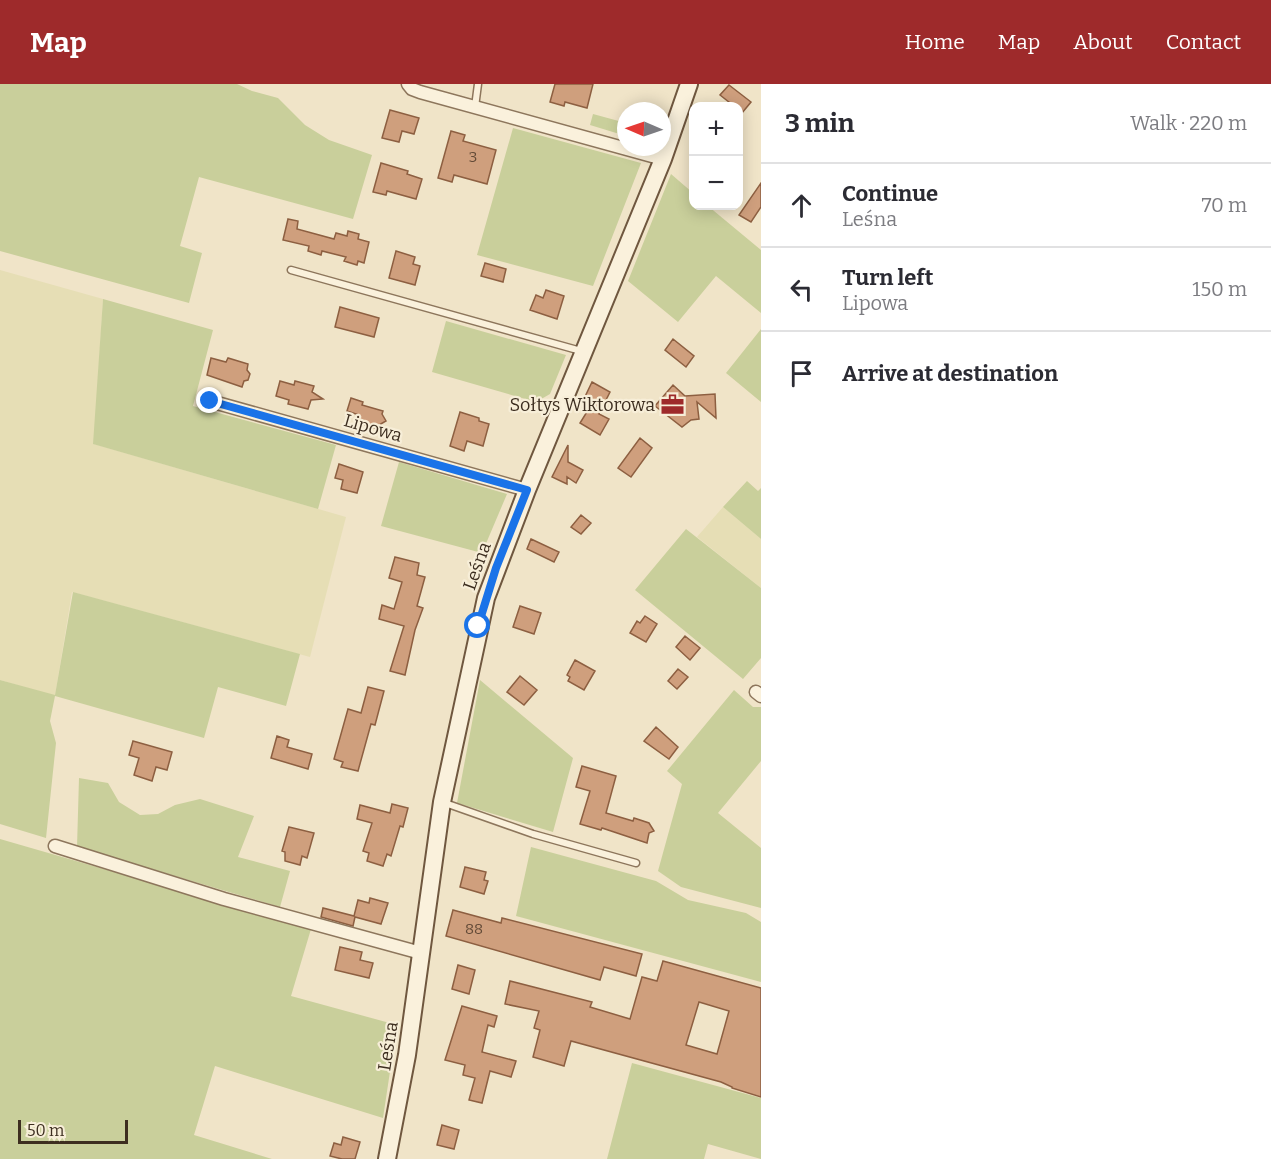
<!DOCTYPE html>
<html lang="en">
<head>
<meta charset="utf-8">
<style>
  :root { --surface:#fff; --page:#f7f7f7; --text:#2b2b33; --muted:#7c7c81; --line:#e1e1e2; --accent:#9e2a2b }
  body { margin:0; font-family:Bitter,serif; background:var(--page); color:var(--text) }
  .controls { position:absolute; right:18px; top:18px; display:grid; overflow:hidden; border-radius:12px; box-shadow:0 3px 15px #0003 }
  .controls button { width:54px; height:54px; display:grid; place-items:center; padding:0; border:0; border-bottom:2px solid var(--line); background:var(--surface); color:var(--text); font:30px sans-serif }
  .compass { position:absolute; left:617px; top:18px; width:54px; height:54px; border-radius:50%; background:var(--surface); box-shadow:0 3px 15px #0003; rotate:272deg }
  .scale { position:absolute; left:18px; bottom:15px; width:110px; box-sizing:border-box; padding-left:6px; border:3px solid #3d2e20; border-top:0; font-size:16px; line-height:21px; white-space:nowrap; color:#3d2e20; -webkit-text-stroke:4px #f7eed8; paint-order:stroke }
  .stop { position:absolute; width:18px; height:18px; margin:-14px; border:4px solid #1a73e8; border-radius:50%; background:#fff }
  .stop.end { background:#1a73e8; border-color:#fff; box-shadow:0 2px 6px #0008 }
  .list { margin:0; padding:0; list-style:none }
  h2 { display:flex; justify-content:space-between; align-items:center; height:78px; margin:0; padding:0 24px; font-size:26px }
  h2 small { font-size:20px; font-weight:400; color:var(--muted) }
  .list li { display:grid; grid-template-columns:39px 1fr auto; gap:18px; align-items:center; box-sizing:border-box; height:84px; padding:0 24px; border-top:2px solid var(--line) }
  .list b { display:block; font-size:22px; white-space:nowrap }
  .list p { margin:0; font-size:20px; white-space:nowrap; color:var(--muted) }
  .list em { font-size:20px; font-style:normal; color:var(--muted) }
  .icon { flex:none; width:33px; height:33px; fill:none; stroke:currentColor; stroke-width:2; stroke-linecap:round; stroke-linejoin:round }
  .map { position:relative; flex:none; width:761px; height:1075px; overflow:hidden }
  header { display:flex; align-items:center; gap:36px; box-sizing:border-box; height:84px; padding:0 30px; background:var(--accent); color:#fff }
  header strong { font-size:28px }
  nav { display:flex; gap:33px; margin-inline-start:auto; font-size:21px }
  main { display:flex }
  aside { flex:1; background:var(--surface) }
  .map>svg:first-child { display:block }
</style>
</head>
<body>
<header>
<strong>Map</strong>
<nav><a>Home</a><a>Map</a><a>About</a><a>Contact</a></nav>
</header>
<main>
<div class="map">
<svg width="761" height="1075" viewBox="0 0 761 1075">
  <rect width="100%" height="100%" fill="#f0e4c8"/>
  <path fill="#e6deb5" d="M 0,186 L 103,215 L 94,360 L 346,433 L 310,573 L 72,508 L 55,612 L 0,596 Z
    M 723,423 L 761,455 L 761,504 L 697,453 Z"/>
  <path fill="#c9cf9b" d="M 0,0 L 237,0 L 252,7 L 278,14 L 305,41 L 329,56 L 372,71 L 353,135 L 199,93 L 180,162 L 202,169 L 189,219 L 0,167 Z
    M 593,30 L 626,39 L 626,52 L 590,41 Z
    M 513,44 L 641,79 L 593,202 L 477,171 Z
    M 671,90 L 693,109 L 694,122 L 708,122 L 761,166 L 761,229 L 716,192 L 678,238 L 628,197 Z
    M 103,215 L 213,246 L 193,322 L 336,361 L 318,425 L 93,360 Z
    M 446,237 L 566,271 L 550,310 L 536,318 L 432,288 Z
    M 761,245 L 761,318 L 726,289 Z
    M 399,378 L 507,410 L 482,469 L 381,442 Z
    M 747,397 L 758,407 L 761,404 L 761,455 L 723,423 Z
    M 686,445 L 761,504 L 761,574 L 743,595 L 635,506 Z
    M 73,508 L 300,570 L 286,622 L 218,603 L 204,654 L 55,612 L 50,637 L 56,659 L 46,754 L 0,740 L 0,596 L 55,611 Z
    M 480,596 L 573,674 L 553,748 L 457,719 Z
    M 734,606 L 753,623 L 761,623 L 761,677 L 718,729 L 761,764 L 761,824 L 681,803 L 658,787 L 682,700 L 667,687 Z
    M 79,694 L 108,699 L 119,718 L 140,731 L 158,730 L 175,721 L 200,715 L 254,732 L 238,773 L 290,787 L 280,823 L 77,763 Z
    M 0,755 L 311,845 L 291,912 L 397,941 L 383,1034 L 215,982 L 194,1051 L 272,1075 L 0,1075 Z
    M 531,763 L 656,797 L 688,816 L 746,829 L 761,838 L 761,898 L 516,832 Z
    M 632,979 L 761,1014 L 761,1075 L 708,1060 L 704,1075 L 607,1075 Z"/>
  <path fill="#cf9f7d" stroke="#8d5f41" stroke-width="1.5" fill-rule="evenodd" d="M 555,0 L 593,0 L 587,24 L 565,18 L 564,22 L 550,18 Z
    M 729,1 L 751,18 L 742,29 L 738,26 L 738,22 L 734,22 L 720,11 Z
    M 390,26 L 419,34 L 414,50 L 402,47 L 399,58 L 382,54 Z
    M 451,47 L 465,51 L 463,57 L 496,66 L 487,100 L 454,91 L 452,98 L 438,94 Z
    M 381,79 L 408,87 L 407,90 L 422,95 L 416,115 L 387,107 L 386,111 L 373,108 Z
    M 761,99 L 761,123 L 751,138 L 739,131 Z
    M 288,135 L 298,137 L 297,145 L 334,155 L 336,149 L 347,152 L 348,147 L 359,150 L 358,155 L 369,158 L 364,179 L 358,177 L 357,181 L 344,177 L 346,173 L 322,167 L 321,171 L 308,167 L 309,162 L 283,156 Z
    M 396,167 L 415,173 L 413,180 L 420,182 L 415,201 L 389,194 Z
    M 485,179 L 506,185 L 503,198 L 481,192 Z
    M 546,206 L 564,212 L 557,235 L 530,226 L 536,211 L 543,214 Z
    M 340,223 L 379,234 L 374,253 L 335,243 Z
    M 673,255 L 694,272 L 686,283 L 665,266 Z
    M 211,274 L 226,278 L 228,274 L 248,280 L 247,286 L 250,290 L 248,296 L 244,297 L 242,303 L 207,291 Z
    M 280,297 L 294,301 L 295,297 L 314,302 L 312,308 L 323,315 L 311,316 L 308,325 L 288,320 L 289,316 L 276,312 Z
    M 592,298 L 610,308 L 599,330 L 609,335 L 600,351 L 580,339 L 590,323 L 582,319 Z
    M 673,301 L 685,312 L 715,310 L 716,334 L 697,318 L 699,335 L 691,336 L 682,343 L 655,322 Z
    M 351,314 L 363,318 L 362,321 L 383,327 L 382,330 L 386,337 L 379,341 L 378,345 L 357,339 L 359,331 L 347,327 Z
    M 460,328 L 479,334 L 479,337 L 489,340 L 483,362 L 467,357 L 464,367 L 450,362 Z
    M 640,354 L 652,364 L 631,393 L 618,384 Z
    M 568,361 L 568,378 L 583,386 L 576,399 L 567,393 L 567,400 L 552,393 Z
    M 339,380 L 363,388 L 357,409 L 341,405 L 343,396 L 335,394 Z
    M 581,431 L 591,439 L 581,450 L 571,443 Z
    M 531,455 L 559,468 L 554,478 L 527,465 Z
    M 395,473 L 419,479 L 417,491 L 425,493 L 417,522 L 423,524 L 415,546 L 405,591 L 390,587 L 404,542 L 379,535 L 382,521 L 394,525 L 402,498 L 389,494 Z
    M 520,522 L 541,529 L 534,550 L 513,543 Z
    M 645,532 L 657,540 L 646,558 L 630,549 L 637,537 L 640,539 Z
    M 685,552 L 700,564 L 690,576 L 676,563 Z
    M 575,576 L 595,587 L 584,606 L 568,597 L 570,593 L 567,591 Z
    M 678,585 L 688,593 L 677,605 L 668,597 Z
    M 520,592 L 537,606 L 524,621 L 507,608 Z
    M 368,603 L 384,607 L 375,641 L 371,640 L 358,687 L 341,683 L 343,678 L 334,675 L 348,625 L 361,629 Z
    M 656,643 L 678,663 L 669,675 L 644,657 Z
    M 277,652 L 289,656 L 287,663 L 312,670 L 308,685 L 271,674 Z
    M 133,657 L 172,668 L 167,686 L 156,683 L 152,697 L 134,691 L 139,674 L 129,671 Z
    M 582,682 L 616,692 L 606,729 L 633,737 L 634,734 L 649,739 L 654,747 L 649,749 L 647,759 L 602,744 L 601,746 L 580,740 L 590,707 L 576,703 Z
    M 392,720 L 408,724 L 403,743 L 400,742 L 391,772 L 387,770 L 383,782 L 367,777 L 369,769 L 363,767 L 372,739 L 357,735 L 360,721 L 390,729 Z
    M 289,743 L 314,749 L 307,774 L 302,772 L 300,781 L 285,777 L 285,768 L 282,767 Z
    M 465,783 L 486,788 L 484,796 L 488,797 L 484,810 L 460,803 Z
    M 370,814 L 388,819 L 381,840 L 355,833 L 353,842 L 321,833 L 323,824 L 354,832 L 358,816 L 369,819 Z
    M 453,826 L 501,839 L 502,834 L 642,870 L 636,892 L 604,883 L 600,896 L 446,852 Z
    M 340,863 L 362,868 L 360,876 L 373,879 L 369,894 L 335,886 Z
    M 663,877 L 761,904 L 761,1013 L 732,1004 L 732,1003 L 721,998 L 571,957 L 564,982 L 533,973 L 540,946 L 534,944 L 539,927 L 505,920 L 510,897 L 592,918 L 590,923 L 630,935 L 642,893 L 657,897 ZM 699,918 L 729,927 L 717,970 L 686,961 Z
    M 458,881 L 475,886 L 469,910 L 452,905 Z
    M 462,922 L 497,932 L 494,943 L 488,941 L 482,968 L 516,977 L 511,993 L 490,987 L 482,1019 L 469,1016 L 475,994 L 463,991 L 465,981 L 445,976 Z
    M 442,1041 L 459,1046 L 454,1065 L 437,1061 Z
    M 343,1053 L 360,1058 L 355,1075 L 342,1075 L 330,1072 L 334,1059 L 341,1061 Z"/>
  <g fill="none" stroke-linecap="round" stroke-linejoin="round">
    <defs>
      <path id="lane" d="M 475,23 L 478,0
        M 291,186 L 581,267
        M 445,719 L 533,750 L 636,779"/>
      <path id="street" d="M 408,0 L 412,5 L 420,8 L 663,75
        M 210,317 L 527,406
        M 756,608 L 761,612
        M 55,762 L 224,815 L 421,869"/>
      <path id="secondary" d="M 387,1075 L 407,971 L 442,718 L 486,514 L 527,406 L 663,75 L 689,0"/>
    </defs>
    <use href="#lane" stroke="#8d765c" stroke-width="9"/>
    <use href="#street" stroke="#8d765c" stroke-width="15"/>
    <use href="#secondary" stroke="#6f573f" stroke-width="20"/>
    <use href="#lane" stroke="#faf1dc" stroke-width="6"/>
    <use href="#street" stroke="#faf1dc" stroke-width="12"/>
    <use href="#secondary" stroke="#faf1dc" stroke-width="16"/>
  </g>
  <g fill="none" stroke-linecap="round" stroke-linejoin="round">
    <path stroke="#1a73e8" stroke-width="8" d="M 210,317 L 527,406 L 496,484 L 478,542"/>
  </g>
  <defs>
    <symbol id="office-bare" viewBox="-9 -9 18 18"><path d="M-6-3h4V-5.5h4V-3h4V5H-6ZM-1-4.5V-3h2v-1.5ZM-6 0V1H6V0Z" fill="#9e2a2b" stroke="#f7eed8" stroke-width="2.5" paint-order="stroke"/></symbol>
  </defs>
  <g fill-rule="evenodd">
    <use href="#office-bare" x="656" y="304" width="33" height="33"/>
  </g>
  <g text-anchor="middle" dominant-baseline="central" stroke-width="4.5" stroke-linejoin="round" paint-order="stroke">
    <g font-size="15" fill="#624a37">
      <text x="473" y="73">3</text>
      <text x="474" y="845">88</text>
    </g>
    <g font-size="18" fill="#3d2e20" stroke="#f7eed8" text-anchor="end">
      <text x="655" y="321">Sołtys Wiktorowa</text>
    </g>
    <g font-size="18" fill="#3d2e20" stroke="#f7eed8">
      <text transform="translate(373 344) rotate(16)">Lipowa</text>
      <text transform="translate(477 482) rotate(-70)">Leśna</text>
      <text transform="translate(388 962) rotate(-81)">Leśna</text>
    </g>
  </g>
</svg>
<div class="controls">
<button>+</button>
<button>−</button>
</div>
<svg class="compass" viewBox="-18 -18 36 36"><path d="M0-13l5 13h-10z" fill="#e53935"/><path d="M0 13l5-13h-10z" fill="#7c7c81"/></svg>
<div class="scale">50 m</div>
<div class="stop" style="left:478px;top:542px"></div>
<div class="stop end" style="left:210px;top:317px"></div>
</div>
<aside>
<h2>3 min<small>Walk · 220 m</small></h2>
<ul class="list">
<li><svg class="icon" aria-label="ahead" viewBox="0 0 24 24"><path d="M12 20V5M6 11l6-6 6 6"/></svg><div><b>Continue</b><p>Leśna</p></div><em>70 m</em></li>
<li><svg class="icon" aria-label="left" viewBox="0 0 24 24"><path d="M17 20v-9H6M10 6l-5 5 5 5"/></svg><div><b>Turn left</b><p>Lipowa</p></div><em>150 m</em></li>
<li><svg class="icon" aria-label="arrive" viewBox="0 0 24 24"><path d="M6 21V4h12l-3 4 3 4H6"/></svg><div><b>Arrive at destination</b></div></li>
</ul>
</aside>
</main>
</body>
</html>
